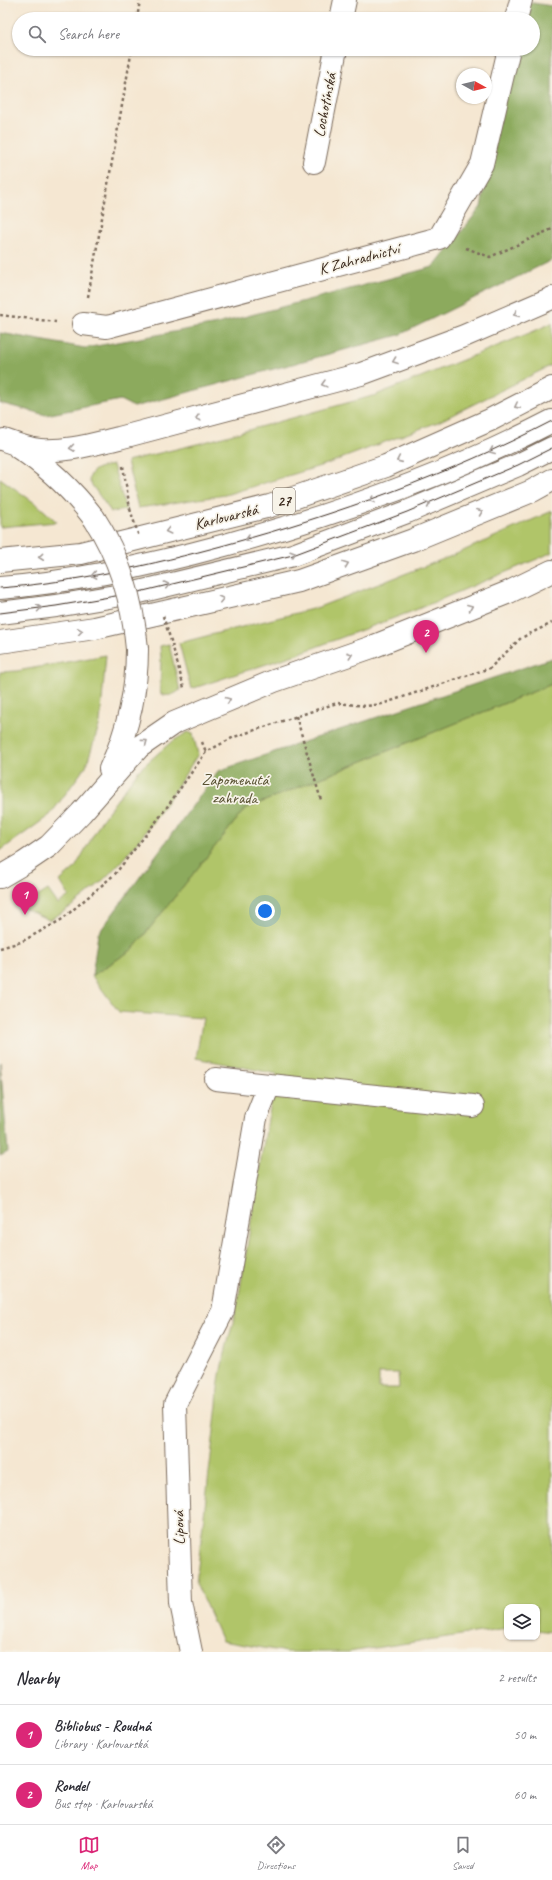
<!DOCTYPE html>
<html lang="en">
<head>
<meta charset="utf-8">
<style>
  :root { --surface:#fff; --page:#f2f2f3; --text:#2b2b33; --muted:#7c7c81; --line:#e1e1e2; --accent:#db2777 }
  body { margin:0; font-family:Caveat,sans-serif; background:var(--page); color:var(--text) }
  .controls { position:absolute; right:12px; bottom:12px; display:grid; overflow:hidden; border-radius:8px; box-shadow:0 1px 3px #0004 }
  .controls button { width:36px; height:36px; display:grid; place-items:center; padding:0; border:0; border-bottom:1px solid var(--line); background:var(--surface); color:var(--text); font:20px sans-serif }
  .compass { position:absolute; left:456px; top:68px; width:36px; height:36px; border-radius:50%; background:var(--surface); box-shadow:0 1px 3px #0004; rotate:98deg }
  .you { position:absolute; left:265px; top:911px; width:14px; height:14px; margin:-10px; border:3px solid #fff; border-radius:50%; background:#1a73e8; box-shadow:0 0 0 6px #1a73e833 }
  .badge { display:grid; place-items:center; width:26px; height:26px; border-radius:50%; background:var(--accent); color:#fff; font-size:13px; font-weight:700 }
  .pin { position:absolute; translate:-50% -33px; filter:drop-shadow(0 1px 2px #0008) }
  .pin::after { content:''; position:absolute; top:21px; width:14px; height:12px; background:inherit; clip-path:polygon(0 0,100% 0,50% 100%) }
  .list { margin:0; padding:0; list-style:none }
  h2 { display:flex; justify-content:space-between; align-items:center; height:52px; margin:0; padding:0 16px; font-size:17px }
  h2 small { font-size:13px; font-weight:400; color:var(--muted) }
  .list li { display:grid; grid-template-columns:26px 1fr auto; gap:12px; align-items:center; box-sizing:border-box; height:60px; padding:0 16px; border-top:1px solid var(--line) }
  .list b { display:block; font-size:15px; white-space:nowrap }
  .list p { margin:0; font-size:13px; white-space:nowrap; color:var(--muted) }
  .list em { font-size:13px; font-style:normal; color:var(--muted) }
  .icon { flex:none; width:22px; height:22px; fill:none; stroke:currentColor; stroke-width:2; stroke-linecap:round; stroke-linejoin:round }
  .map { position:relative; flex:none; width:552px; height:1652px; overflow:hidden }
  .search { position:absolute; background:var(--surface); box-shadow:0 1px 3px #0004; left:12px; right:12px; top:12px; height:44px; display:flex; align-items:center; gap:10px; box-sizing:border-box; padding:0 14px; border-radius:22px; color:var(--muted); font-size:15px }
  .sheet { height:172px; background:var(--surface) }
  nav { display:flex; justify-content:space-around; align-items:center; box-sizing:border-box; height:56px; border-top:1px solid var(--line); background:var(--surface); font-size:11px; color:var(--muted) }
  nav a { display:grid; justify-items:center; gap:2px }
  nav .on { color:var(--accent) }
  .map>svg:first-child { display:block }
</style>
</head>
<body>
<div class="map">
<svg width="552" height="1652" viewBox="0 0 552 1652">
  <rect width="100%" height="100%" fill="#f7f3e8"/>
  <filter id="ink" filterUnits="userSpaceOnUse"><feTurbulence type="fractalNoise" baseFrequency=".025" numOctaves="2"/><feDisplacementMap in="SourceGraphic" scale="8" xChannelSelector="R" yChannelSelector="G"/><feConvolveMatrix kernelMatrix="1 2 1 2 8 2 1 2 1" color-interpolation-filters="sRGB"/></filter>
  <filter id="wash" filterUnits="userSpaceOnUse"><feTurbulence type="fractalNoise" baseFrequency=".012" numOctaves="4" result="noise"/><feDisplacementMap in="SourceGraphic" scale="16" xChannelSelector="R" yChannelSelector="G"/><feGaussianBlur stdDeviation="0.9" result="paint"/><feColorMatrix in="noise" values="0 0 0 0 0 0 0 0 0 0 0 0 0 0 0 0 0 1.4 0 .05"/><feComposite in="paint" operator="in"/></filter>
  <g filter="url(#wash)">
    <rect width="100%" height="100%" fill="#f5e7d2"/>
    <path fill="#b0c569" stroke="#767844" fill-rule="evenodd" d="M 552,323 L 552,365 L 438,422 L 327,464 L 225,495 L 138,508 L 127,461 L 201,443 L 376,395 L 532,332 Z
      M 113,465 L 126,510 L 111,512 L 89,481 C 90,468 101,467 113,465 Z
      M 0,478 L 39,506 L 57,522 L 0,527 Z
      M 552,511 L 552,552 L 542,557 L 413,611 L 297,654 L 191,689 L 179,643 L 316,608 L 454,555 Z
      M 169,644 L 180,690 C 174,695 168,697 161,694 L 160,690 L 161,659 L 160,646 Z
      M 106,655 L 100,723 L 86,766 L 50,815 L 0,851 L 0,672 L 17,671 Z
      M 552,684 L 552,1632 L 537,1630 L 537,1607 L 507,1607 L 507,1628 L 348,1652 L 287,1652 L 222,1641 L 196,1583 L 217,1405 C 217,1367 233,1332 239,1295 C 252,1221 261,1147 277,1074 L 196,1058 L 203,1018 L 119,1012 L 92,976 L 133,949 L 245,809 ZM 379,1373 L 398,1373 L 399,1388 L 379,1388 Z
      M 188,732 L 193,734 L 198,754 C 160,814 114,886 49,920 L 21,907 L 48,890 L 58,904 L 69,896 L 60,881 L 75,868 L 101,821 L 139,770 L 171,742 Z"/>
    <path fill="#8caa5d" stroke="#646a3e" d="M 520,1 L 552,6 L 552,260 L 399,335 L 134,407 L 120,400 L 46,415 L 0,403 L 0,333 L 85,348 L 217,324 L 433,267 L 481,207 L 511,49 L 533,49 L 533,19 L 517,19 Z
      M 552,658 L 552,684 L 245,809 L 133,949 L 92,976 L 98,934 L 218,771 Z
      M 0,1062 L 8,1152 L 0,1156 Z"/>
  </g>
  <g filter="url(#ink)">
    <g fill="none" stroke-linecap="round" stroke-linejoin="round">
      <defs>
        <path id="minor" d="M 341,19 L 345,0
          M 516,19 L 521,0
          M 314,162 L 336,49
          M 83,324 L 107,327 L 439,238 L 482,164 L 509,49
          M 0,588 C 76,582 151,565 225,545 C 338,514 448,475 552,421
          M 0,613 L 56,606 L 139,592 L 293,555 L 407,512 L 518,465 L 552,448
          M 216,1079 L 269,1085
          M 191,1652 L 181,1603 L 175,1404 L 223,1311 L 256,1118 L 269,1085 L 473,1106"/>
        <path id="major" d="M 4,440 C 15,444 28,449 40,450 C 66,452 93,444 119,438 L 361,374 L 464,336 L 552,298
          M 19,448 C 49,467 72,490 94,518
          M 0,561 L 81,553 L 270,506 L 386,466 L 490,420 L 552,388
          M 0,642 L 95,628 L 299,581 L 413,540 L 532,491 L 552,480
          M 110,769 C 128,731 137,692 137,649
          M 0,877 L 24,863 L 49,846 L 81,813 L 139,747 L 174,723 L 274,681 L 372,647 L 509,592 L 552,571"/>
      </defs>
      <use href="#minor" stroke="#7c6c5d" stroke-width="24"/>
      <use href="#major" stroke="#7c6c5d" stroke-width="24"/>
      <path stroke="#7c6c5d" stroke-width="2.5" stroke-dasharray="3 3" stroke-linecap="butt" d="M 137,19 L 140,0
        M 466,248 L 490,257 L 552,229
        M 88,297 L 132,49
        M 0,315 L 56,322
        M 123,466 L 130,509
        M 172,644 L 184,688
        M 296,716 L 321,800
        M 202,742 L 206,752
        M 0,948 L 21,942 L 61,920 L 115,874 L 162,814 L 206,752 L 234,737 L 337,703 L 366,706 L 382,704 L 490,668 L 521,638 L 552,623"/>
      <use href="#minor" stroke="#fff" stroke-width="22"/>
      <use href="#major" stroke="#fff" stroke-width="22"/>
      <path stroke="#3b2a1e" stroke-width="1" d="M 0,588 C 76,582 151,565 225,545 C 338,514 448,475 552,421
        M 0,613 L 56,606 L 139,592 L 293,555 L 407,512 L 518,465 L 552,448"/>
      <defs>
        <path id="major-bridge" d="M 94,518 C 120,558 133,601 137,649"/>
      </defs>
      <use href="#major-bridge" stroke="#7c6c5d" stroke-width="24" stroke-linecap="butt"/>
      <path stroke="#7c6c5d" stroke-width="2.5" stroke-dasharray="3 3" stroke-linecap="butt" d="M 130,509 L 139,537
        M 163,616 L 172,644"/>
      <use href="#major-bridge" stroke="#fff" stroke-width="22"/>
    </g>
    <defs><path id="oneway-chevron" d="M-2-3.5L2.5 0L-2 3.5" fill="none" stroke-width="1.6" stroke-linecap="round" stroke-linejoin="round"/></defs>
    <g stroke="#a79f9a">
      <use href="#oneway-chevron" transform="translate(516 314) rotate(157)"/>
      <use href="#oneway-chevron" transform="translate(395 361) rotate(160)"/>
      <use href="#oneway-chevron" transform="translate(324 384) rotate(165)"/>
      <use href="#oneway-chevron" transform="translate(517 406) rotate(153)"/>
      <use href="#oneway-chevron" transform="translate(198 418) rotate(165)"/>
      <use href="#oneway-chevron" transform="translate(72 448) rotate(172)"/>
      <use href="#oneway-chevron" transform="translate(492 451) rotate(157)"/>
      <use href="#oneway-chevron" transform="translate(399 460) rotate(156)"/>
      <use href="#oneway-chevron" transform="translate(372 500) rotate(162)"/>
      <use href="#oneway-chevron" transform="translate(428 504) rotate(-23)"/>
      <use href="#oneway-chevron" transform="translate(480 512) rotate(-22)"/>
      <use href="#oneway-chevron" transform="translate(168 531) rotate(166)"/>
      <use href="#oneway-chevron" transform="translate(248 539) rotate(165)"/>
      <use href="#oneway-chevron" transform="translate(293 554) rotate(-17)"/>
      <use href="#oneway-chevron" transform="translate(41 557) rotate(174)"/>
      <use href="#oneway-chevron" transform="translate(346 564) rotate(-20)"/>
      <use href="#oneway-chevron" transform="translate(94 575) rotate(169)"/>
      <use href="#oneway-chevron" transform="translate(167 585) rotate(-13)"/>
      <use href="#oneway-chevron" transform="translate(221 599) rotate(-13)"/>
      <use href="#oneway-chevron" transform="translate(470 607) rotate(-22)"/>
      <use href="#oneway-chevron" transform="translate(39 608) rotate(-8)"/>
      <use href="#oneway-chevron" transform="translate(80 631) rotate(-8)"/>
      <use href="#oneway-chevron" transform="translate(350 655) rotate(-19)"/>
      <use href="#oneway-chevron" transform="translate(228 700) rotate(-22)"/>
      <use href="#oneway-chevron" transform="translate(145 742) rotate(-37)"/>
    </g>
  </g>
  <g text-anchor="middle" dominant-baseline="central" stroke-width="3.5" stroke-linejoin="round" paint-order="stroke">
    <rect fill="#f7f3e8" stroke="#73665b" stroke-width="1" x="273" y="488" width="22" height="26" rx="3"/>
    <g font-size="15" font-weight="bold" fill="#3b2a1e">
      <text x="284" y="501">27</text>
    </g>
    <g font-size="16" fill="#3b2a1e" stroke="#f7f3e8">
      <text transform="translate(325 105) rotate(-79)">Lochotínská</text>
      <text transform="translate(359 259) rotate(-15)">K Zahradnictví</text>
      <text transform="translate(226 517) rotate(-14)">Karlovarská</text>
      <text transform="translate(179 1528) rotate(-92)">Lipová</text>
    </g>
    <g font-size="16" fill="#585131" stroke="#f7f3e8">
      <text x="235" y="780">Zapomenutá<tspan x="235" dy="18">zahrada</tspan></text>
    </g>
  </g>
</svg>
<div class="controls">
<button><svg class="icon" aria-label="layers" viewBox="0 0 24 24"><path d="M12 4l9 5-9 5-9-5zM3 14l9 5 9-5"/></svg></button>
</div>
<svg class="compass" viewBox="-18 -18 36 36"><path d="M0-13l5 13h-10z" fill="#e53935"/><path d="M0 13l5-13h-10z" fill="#7c7c81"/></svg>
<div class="you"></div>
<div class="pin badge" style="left:25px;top:915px">1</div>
<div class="pin badge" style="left:426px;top:653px">2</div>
<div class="search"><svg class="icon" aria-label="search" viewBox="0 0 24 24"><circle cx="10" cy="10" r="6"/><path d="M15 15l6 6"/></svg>Search here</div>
</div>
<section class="sheet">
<h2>Nearby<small>2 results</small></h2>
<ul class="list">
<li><span class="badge">1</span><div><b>Bibliobus - Roudná</b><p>Library · Karlovarská</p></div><em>50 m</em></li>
<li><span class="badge">2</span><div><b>Rondel</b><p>Bus stop · Karlovarská</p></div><em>60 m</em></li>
</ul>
</section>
<nav>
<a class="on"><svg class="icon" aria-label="map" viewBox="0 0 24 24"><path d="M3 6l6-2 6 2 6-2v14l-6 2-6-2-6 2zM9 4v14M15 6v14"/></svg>Map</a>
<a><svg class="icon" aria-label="directions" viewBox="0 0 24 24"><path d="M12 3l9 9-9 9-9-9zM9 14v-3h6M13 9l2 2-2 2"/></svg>Directions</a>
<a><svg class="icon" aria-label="saved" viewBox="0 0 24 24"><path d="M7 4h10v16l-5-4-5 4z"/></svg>Saved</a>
</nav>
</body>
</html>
